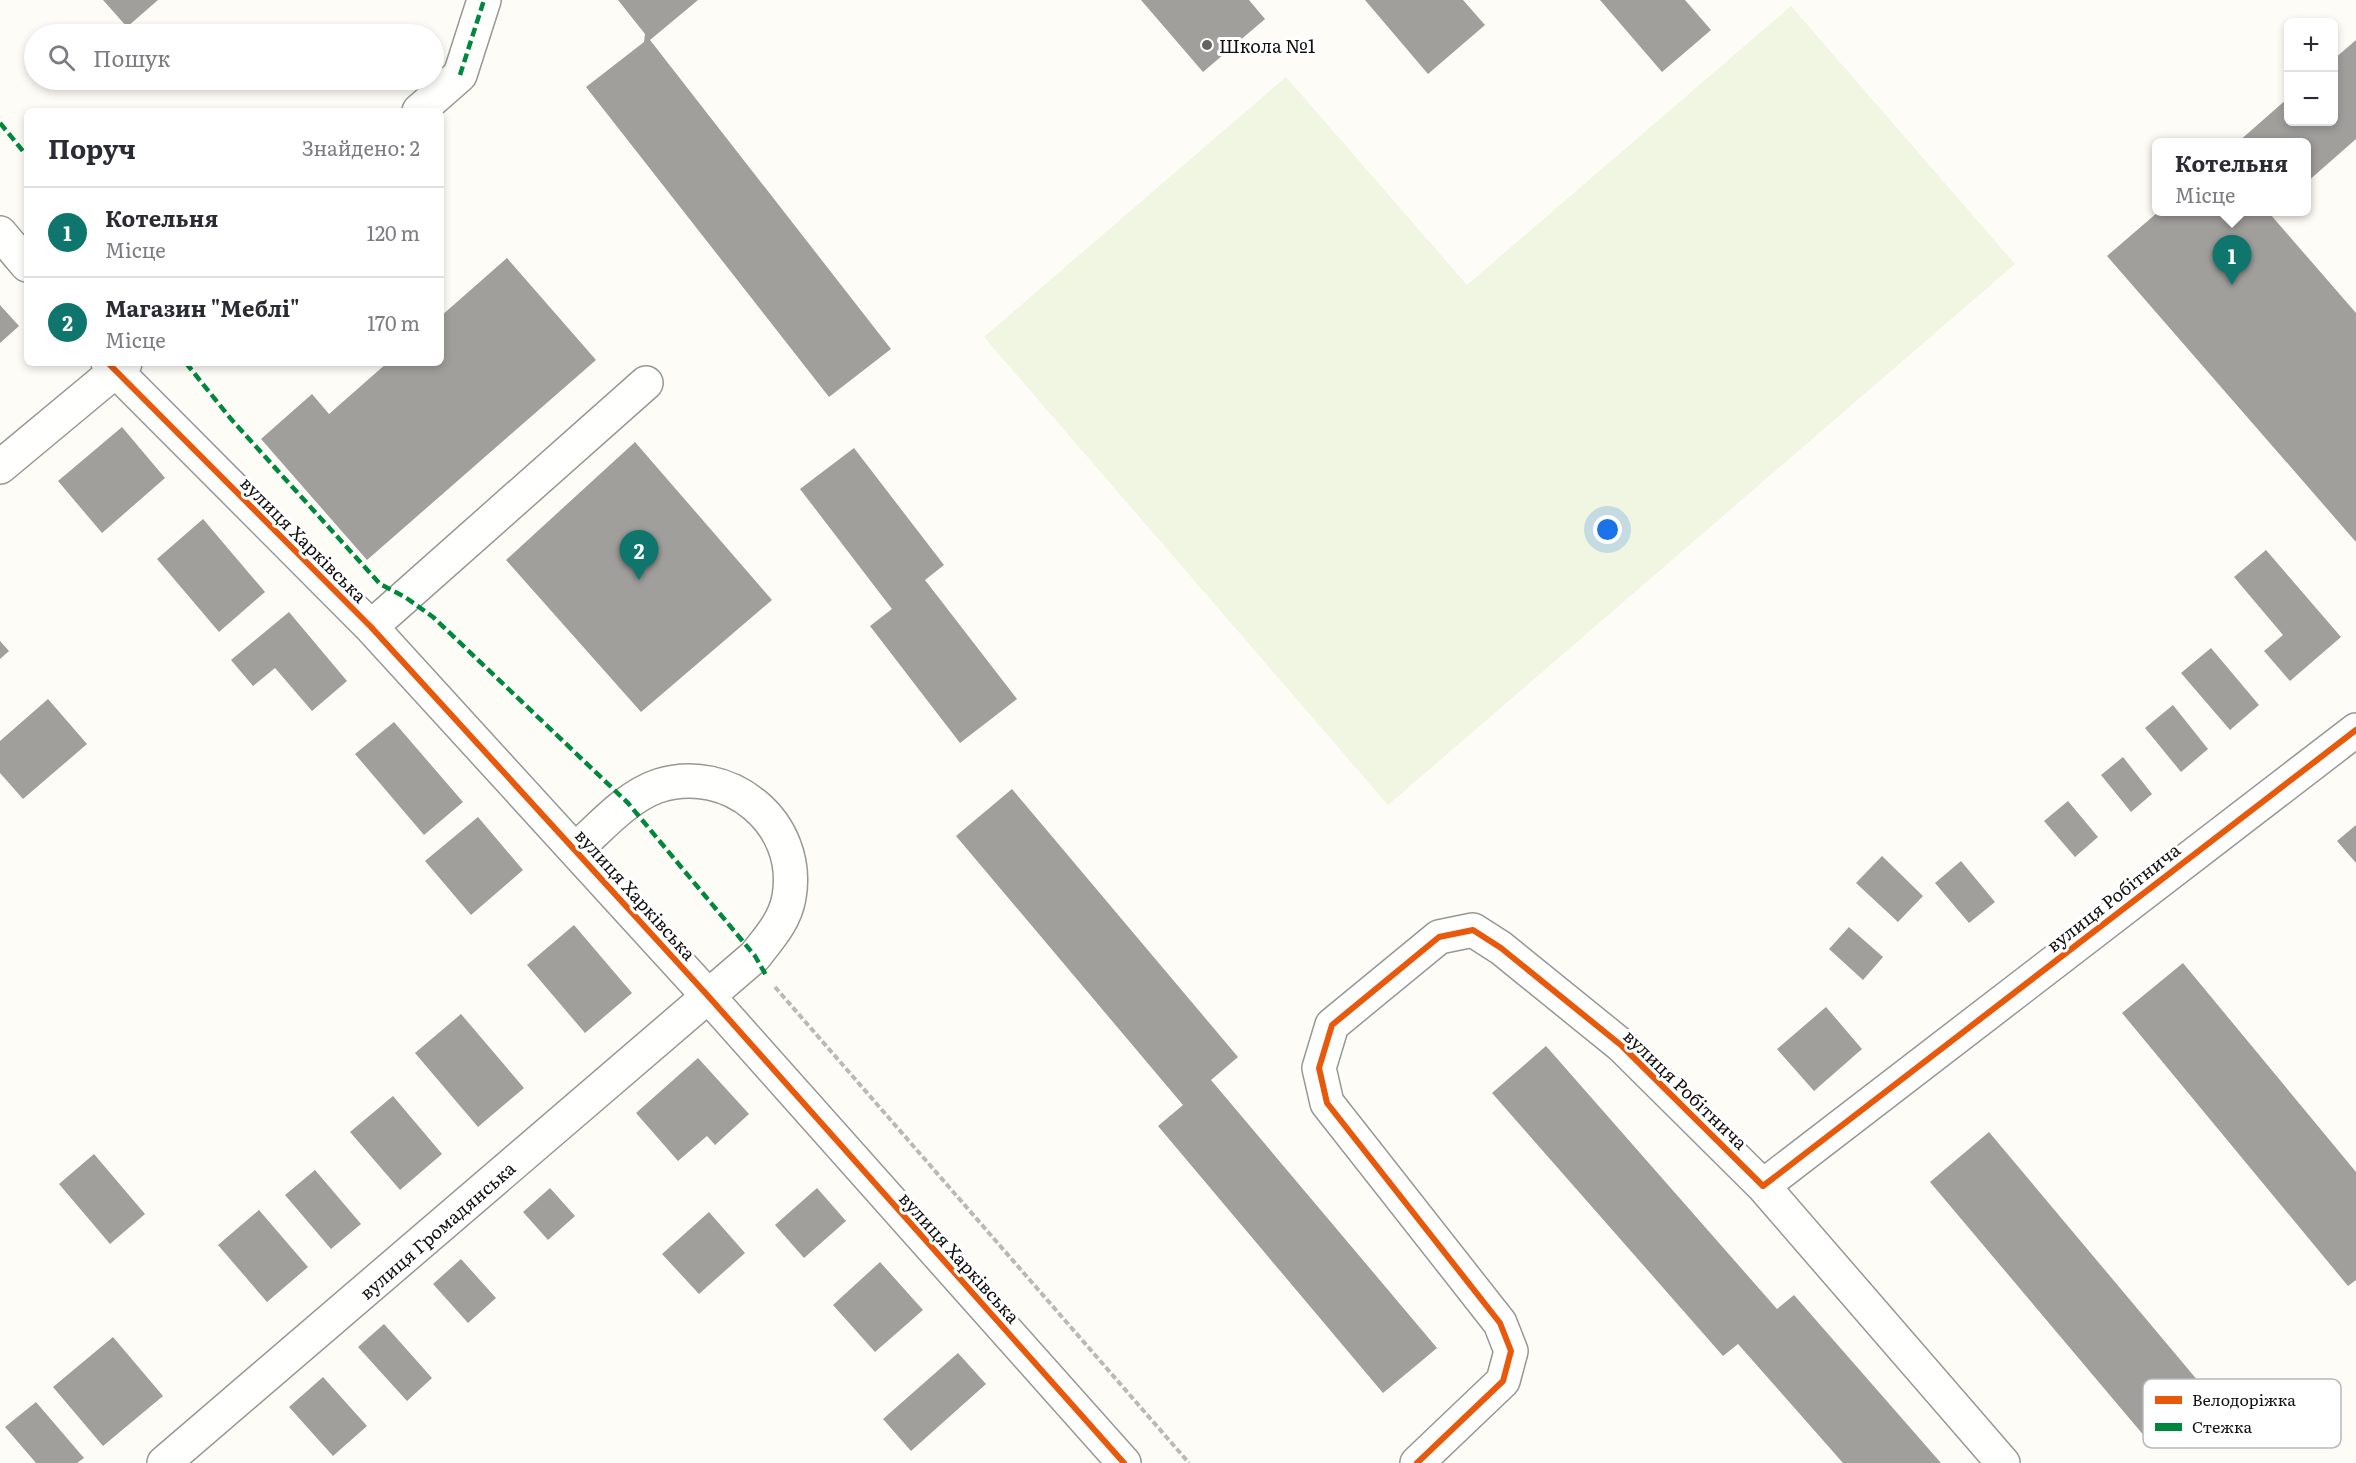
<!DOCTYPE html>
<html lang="uk">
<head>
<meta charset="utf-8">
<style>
  :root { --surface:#fff; --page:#f7f7f7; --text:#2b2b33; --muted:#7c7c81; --line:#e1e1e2; --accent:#0f766e }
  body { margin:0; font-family:Literata,serif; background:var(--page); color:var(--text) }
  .controls { position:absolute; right:18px; top:18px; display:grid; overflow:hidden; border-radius:9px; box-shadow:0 3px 9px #0003 }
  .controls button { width:54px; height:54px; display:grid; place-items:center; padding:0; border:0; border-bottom:2px solid var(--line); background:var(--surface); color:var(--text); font:30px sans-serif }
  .you { position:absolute; left:1608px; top:530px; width:21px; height:21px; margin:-15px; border:4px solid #fff; border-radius:50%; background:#1a73e8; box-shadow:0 0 0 9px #1a73e833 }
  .badge { display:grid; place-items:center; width:39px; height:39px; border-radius:50%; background:var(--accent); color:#fff; font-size:20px; font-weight:700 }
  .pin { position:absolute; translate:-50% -50px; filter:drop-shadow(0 2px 3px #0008) }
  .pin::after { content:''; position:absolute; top:32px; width:21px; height:18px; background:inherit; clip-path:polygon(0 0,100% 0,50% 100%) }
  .popup { position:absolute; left:2152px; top:138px; width:159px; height:78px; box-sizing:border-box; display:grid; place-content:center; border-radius:9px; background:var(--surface); filter:drop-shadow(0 2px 4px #0005); font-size:20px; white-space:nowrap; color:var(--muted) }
  .popup b { font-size:22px; color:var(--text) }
  .popup::after { content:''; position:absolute; left:50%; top:100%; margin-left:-12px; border:12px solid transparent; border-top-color:var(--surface) }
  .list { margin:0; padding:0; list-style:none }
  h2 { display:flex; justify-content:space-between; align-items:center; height:78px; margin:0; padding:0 24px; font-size:26px }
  h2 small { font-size:20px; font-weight:400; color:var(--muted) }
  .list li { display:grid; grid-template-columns:39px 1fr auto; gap:18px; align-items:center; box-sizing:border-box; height:90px; padding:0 24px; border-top:2px solid var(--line) }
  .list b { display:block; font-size:22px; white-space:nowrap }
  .list p { margin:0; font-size:20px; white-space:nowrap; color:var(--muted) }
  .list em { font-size:20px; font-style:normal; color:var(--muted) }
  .icon { flex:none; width:33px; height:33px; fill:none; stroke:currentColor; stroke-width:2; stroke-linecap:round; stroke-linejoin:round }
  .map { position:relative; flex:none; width:2356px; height:1463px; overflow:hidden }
  .search { position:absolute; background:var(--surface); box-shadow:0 3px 9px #0003; left:24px; top:24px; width:420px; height:66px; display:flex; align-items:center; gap:15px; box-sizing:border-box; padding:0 21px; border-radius:33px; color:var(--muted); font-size:22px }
  .panel { position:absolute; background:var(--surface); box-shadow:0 3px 9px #0003; left:24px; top:108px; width:420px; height:258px; border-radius:9px }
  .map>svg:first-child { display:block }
</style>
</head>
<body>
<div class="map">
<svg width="2356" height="1463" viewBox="0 0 2356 1463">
  <rect width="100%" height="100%" fill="#fdfcf7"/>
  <path fill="#f0f6e1" d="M 1791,6 L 2015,264 L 1388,805 L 984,337 L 1286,77 L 1467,285 Z"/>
  <path fill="#a19f9c" d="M 103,0 L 158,0 L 127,27 Z
    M 618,0 L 698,0 L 650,40 L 891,349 L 829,397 L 586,87 L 644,42 L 645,34 Z
    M 1141,0 L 1249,0 L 1265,19 L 1203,72 Z
    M 1365,0 L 1463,0 L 1485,25 L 1428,74 Z
    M 1600,0 L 1685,0 L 1711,30 L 1662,72 Z
    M 2356,40 L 2356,139 L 2307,182 L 2307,142 L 2238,142 L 2288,98 L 2288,122 L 2334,122 L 2334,59 Z
    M 2158,212 L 2273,212 L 2270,214 L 2356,313 L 2356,542 L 2107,256 Z
    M 507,258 L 596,360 L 367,560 L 261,439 L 312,394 L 329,414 L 387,363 L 441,363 L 441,316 Z
    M 0,305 L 19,326 L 0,343 Z
    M 122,427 L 165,478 L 102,533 L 58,481 Z
    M 635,442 L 772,600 L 641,712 L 506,560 Z
    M 854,448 L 944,565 L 925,580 L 1017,699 L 960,743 L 870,626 L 892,609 L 800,489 Z
    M 203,519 L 265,592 L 219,632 L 157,559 Z
    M 2266,550 L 2341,637 L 2290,681 L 2264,651 L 2283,635 L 2234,577 Z
    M 289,612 L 347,681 L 312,711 L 275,668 L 253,686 L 231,660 Z
    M 0,641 L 9,651 L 0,659 Z
    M 2211,648 L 2259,705 L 2230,730 L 2181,673 Z
    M 48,699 L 87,744 L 23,799 L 0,773 L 0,741 Z
    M 2173,705 L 2208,749 L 2181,772 L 2145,728 Z
    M 394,722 L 463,802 L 424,835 L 355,754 Z
    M 2123,757 L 2152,794 L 2131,812 L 2101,775 Z
    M 1012,789 L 1238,1057 L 1211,1080 L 1437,1348 L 1383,1393 L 1158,1126 L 1183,1105 L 956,836 Z
    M 2068,801 L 2098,837 L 2075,857 L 2044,821 Z
    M 478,817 L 523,870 L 471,915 L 425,861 Z
    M 2356,825 L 2356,863 L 2337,841 Z
    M 1882,856 L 1923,896 L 1898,922 L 1856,883 Z
    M 1961,861 L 1995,902 L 1969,923 L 1935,883 Z
    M 574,925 L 632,993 L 585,1033 L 527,965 Z
    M 1849,927 L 1883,957 L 1863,980 L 1829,949 Z
    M 2183,963 L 2356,1172 L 2356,1280 L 2348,1286 L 2122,1013 Z
    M 1826,1007 L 1862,1049 L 1814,1091 L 1777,1049 Z
    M 461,1014 L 524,1088 L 478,1127 L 415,1053 Z
    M 1546,1046 L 1777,1309 L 1794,1295 L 1941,1463 L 1843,1463 L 1738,1344 L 1723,1356 L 1492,1093 Z
    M 698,1058 L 749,1114 L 715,1145 L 707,1136 L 678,1161 L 636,1113 Z
    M 393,1096 L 442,1154 L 400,1190 L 350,1132 Z
    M 1989,1132 L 2209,1394 L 2151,1444 L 1930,1182 Z
    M 94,1154 L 145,1214 L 110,1244 L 59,1184 Z
    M 315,1170 L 361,1224 L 331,1249 L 285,1195 Z
    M 550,1188 L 575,1216 L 548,1240 L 523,1212 Z
    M 817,1188 L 846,1221 L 804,1258 L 775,1225 Z
    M 259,1210 L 308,1267 L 267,1302 L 218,1245 Z
    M 709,1212 L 745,1253 L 699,1294 L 662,1254 Z
    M 461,1259 L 496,1298 L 468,1323 L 433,1284 Z
    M 880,1262 L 923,1310 L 875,1352 L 833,1305 Z
    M 384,1324 L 432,1378 L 407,1401 L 358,1347 Z
    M 113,1337 L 163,1396 L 103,1446 L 53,1387 Z
    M 958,1353 L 986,1384 L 911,1451 L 883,1419 Z
    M 323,1377 L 367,1426 L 333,1456 L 289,1407 Z
    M 36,1402 L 84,1458 L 77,1463 L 36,1463 L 5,1427 Z"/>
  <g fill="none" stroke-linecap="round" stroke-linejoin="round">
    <defs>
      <path id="minor" d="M 419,111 L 460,75 L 484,0
        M 0,233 L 27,265
        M 108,363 L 371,627 L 709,997 L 1124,1463
        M 0,467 L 125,363
        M 371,627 L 646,383
        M 1763,1186 L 2003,1463
        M 164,1463 L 755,956 C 769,938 785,921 789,897 C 802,823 729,763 658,786 C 626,797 600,828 575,850
        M 1417,1463 L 1503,1381 L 1511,1351 L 1500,1323 L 1327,1103 L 1319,1068 L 1332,1025 L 1439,937 L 1473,930 L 1501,948 L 1622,1046 L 1763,1186 L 2356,730"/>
    </defs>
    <use href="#minor" stroke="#979795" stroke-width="36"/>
    <path stroke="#b9b9b8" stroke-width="4" stroke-dasharray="6 3" stroke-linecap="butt" d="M 775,987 L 1189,1463"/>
    <use href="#minor" stroke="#fffffe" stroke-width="33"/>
    <path stroke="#00873e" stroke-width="4.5" stroke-dasharray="9 4.5" stroke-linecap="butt" d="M 460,75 L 484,0
      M 0,123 L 27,156
      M 186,363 L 231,419 L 380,584 L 405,597 L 433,617 L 628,803 L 755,956 L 767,977"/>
    <defs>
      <path id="cycleway" d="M 108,363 L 371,627 L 709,997 L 1124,1463
        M 1417,1463 L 1503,1381 L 1511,1351 L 1500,1323 L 1327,1103 L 1319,1068 L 1332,1025 L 1439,937 L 1473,930 L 1501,948 L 1622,1046 L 1763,1186 L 2356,730"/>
    </defs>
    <use href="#cycleway" stroke="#fff" stroke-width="10"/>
    <use href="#cycleway" stroke="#e8590c" stroke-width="6"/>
  </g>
  <circle fill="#646362" stroke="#fff" stroke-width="2" cx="1207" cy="45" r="6"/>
  <g text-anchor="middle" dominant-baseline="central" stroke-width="6" stroke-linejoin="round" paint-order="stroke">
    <g font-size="18" fill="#111" stroke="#fff" text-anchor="start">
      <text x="1219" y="45">Школа №1</text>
    </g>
    <g font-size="18" fill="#111" stroke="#fff">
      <text transform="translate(304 539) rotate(45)">вулиця Харківська</text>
      <text transform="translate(636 894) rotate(48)">вулиця Харківська</text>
      <text transform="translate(2113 897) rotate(-38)">вулиця Робітнича</text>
      <text transform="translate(1686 1089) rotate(44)">вулиця Робітнича</text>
      <text transform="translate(437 1230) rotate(-41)">вулиця Громадянська</text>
      <text transform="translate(960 1257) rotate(48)">вулиця Харківська</text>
    </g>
  </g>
  <rect x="2143" y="1379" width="198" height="69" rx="9" fill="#fff" stroke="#b8b8b8" stroke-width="1.5"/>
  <rect x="2155" y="1396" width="27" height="8" fill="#e8590c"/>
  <rect x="2155" y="1423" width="27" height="8" fill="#00873e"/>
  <g font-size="16" fill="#111">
    <text x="2192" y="1406">Велодоріжка</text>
    <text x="2192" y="1433">Стежка</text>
  </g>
</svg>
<div class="controls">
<button>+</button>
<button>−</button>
</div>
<div class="you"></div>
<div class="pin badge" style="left:2232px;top:285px">1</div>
<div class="popup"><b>Котельня</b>Місце</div>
<div class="pin badge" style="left:639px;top:580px">2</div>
<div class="search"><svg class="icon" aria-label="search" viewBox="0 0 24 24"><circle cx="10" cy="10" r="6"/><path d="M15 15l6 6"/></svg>Пошук</div>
<section class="panel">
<h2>Поруч<small>Знайдено: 2</small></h2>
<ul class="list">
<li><span class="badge">1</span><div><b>Котельня</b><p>Місце</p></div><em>120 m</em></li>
<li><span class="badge">2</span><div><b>Магазин &quot;Меблі&quot;</b><p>Місце</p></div><em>170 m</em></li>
</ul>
</section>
</div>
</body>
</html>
